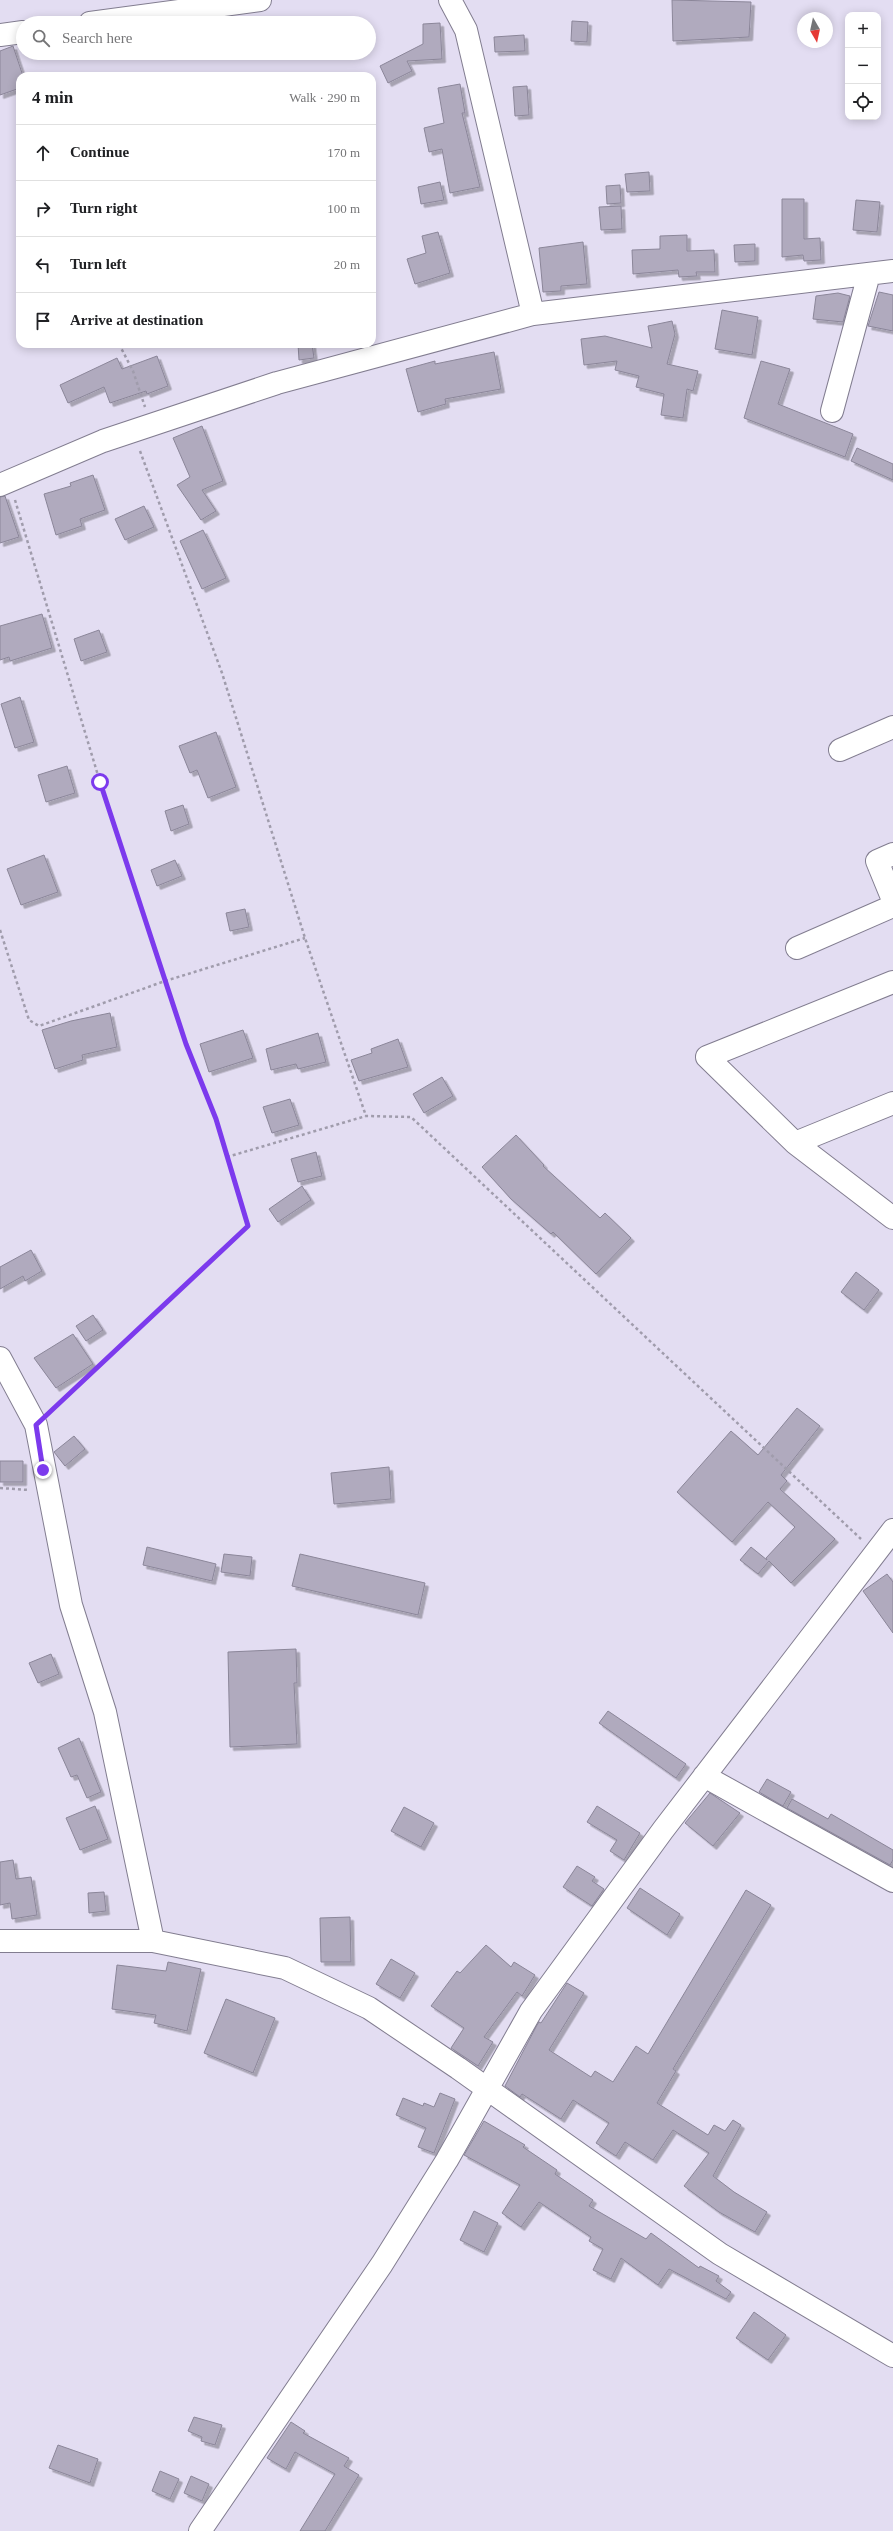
<!DOCTYPE html>
<html lang="en">
<head>
<meta charset="utf-8">
<style>
  :root { --surface:#fff; --page:#f6f6f6; --text:#202124; --muted:#757577; --line:#e0e0e0 }
  body { margin:0; font-family:"Times New Roman",serif; background:var(--page); color:var(--text) }
  .controls { position:absolute; right:12px; top:12px; display:grid; overflow:hidden; border-radius:8px; box-shadow:0 2px 10px #0003 }
  .controls button { width:36px; height:36px; display:grid; place-items:center; padding:0; border:0; border-bottom:1px solid var(--line); background:var(--surface); color:var(--text); font:20px sans-serif }
  .compass { position:absolute; left:797px; top:12px; width:36px; height:36px; border-radius:50%; background:var(--surface); box-shadow:0 2px 10px #0003; rotate:171deg }
  .stop { position:absolute; width:12px; height:12px; margin:-9px; border:3px solid #7c3aed; border-radius:50%; background:#fff }
  .stop.end { background:#7c3aed; border-color:#fff; box-shadow:0 1px 4px #0008 }
  .list { margin:0; padding:0; list-style:none }
  h2 { display:flex; justify-content:space-between; align-items:center; height:52px; margin:0; padding:0 16px; font-size:17px }
  h2 small { font-size:13px; font-weight:400; color:var(--muted) }
  .list li { display:grid; grid-template-columns:26px 1fr auto; gap:12px; align-items:center; box-sizing:border-box; height:56px; padding:0 16px; border-top:1px solid var(--line) }
  .list b { display:block; font-size:15px; white-space:nowrap }
  .list em { font-size:13px; font-style:normal; color:var(--muted) }
  .icon { flex:none; width:22px; height:22px; fill:none; stroke:currentColor; stroke-width:2; stroke-linecap:round; stroke-linejoin:round }
  .map { position:relative; flex:none; width:893px; height:2531px; overflow:hidden }
  .search { position:absolute; background:var(--surface); box-shadow:0 2px 10px #0003; left:16px; top:16px; width:360px; height:44px; display:flex; align-items:center; gap:10px; box-sizing:border-box; padding:0 14px; border-radius:22px; color:var(--muted); font-size:15px }
  .panel { position:absolute; background:var(--surface); box-shadow:0 2px 10px #0003; left:16px; top:72px; width:360px; height:276px; border-radius:12px }
  .map>svg:first-child { display:block }
</style>
</head>
<body>
<div class="map">
<svg width="893" height="2531" viewBox="0 0 893 2531">
  <defs>
    <filter id="shadow"><feDropShadow dx="3.5" dy="3.5" stdDeviation="0" flood-color="#0004"/></filter>
  </defs>
  <rect width="100%" height="100%" fill="#e3ddf2"/>
  <path fill="#b0aabe" stroke="#8b8699" filter="url(#shadow)" d="M 672,0 L 751,2 L 749,37 L 673,41 Z
    M 572,21 L 588,22 L 587,42 L 571,41 Z
    M 440,23 L 442,59 L 407,61 L 412,71 L 388,83 L 380,66 L 423,44 L 423,24 Z
    M 524,35 L 525,51 L 495,52 L 494,37 Z
    M 13,46 L 23,76 L 20,76 L 20,88 L 0,95 L 0,51 Z
    M 460,84 L 465,113 L 462,113 L 480,187 L 450,193 L 442,149 L 429,152 L 424,128 L 444,123 L 438,88 Z
    M 527,86 L 529,115 L 515,116 L 513,87 Z
    M 649,172 L 650,191 L 627,192 L 625,174 Z
    M 440,182 L 444,200 L 421,204 L 418,187 Z
    M 620,185 L 621,203 L 607,204 L 606,186 Z
    M 782,199 L 804,199 L 804,239 L 820,238 L 821,260 L 804,261 L 803,255 L 782,257 Z
    M 856,200 L 880,202 L 877,232 L 853,230 Z
    M 621,206 L 622,229 L 601,230 L 599,207 Z
    M 438,232 L 450,273 L 415,284 L 407,259 L 426,253 L 422,236 Z
    M 687,235 L 687,251 L 714,250 L 715,272 L 696,272 L 697,276 L 679,277 L 678,270 L 633,274 L 632,250 L 660,249 L 660,236 Z
    M 583,242 L 587,284 L 561,286 L 561,291 L 543,292 L 539,248 Z
    M 755,244 L 755,261 L 735,262 L 734,245 Z
    M 879,292 L 893,295 L 893,331 L 868,326 Z
    M 838,293 L 850,296 L 843,322 L 813,319 L 816,296 Z
    M 722,310 L 758,317 L 752,355 L 715,349 Z
    M 672,321 L 675,334 L 667,364 L 698,371 L 693,391 L 687,389 L 683,418 L 661,415 L 664,394 L 636,387 L 639,376 L 615,370 L 617,361 L 584,365 L 581,339 L 605,336 L 652,348 L 648,326 Z
    M 298,344 L 312,344 L 314,358 L 299,360 Z
    M 494,352 L 501,389 L 445,399 L 446,404 L 418,412 L 406,369 L 435,361 L 435,364 Z
    M 157,356 L 168,386 L 147,394 L 146,391 L 110,403 L 104,387 L 68,403 L 60,385 L 117,358 L 122,369 Z
    M 761,361 L 790,369 L 778,404 L 853,434 L 845,457 L 744,418 Z
    M 202,426 L 223,481 L 202,490 L 216,511 L 201,520 L 177,485 L 190,477 L 173,438 Z
    M 857,448 L 893,464 L 893,480 L 851,461 Z
    M 93,475 L 105,510 L 80,519 L 82,526 L 56,535 L 44,494 L 71,486 L 70,483 Z
    M 5,496 L 19,537 L 0,543 L 0,497 Z
    M 144,506 L 154,527 L 125,540 L 115,519 Z
    M 203,530 L 226,578 L 202,589 L 180,541 Z
    M 42,614 L 52,648 L 10,661 L 9,657 L 0,660 L 0,626 Z
    M 99,630 L 107,652 L 81,661 L 74,639 Z
    M 20,697 L 34,742 L 15,748 L 1,704 Z
    M 216,732 L 236,787 L 208,798 L 197,770 L 190,773 L 179,746 Z
    M 67,766 L 75,793 L 46,802 L 38,775 Z
    M 183,805 L 189,824 L 171,831 L 165,811 Z
    M 44,855 L 58,892 L 21,905 L 7,869 Z
    M 175,860 L 182,876 L 157,886 L 151,870 Z
    M 245,909 L 249,927 L 230,931 L 226,913 Z
    M 110,1013 L 117,1047 L 82,1055 L 83,1060 L 55,1069 L 42,1030 L 71,1021 Z
    M 243,1030 L 253,1058 L 209,1072 L 200,1044 Z
    M 318,1033 L 326,1062 L 298,1069 L 296,1064 L 271,1070 L 266,1049 Z
    M 398,1039 L 408,1067 L 359,1081 L 351,1060 L 372,1053 L 371,1049 Z
    M 442,1077 L 453,1096 L 424,1113 L 413,1094 Z
    M 290,1099 L 299,1125 L 272,1133 L 263,1107 Z
    M 516,1135 L 544,1165 L 543,1166 L 600,1218 L 605,1213 L 631,1238 L 596,1274 L 553,1232 L 551,1234 L 511,1199 L 482,1167 Z
    M 316,1152 L 322,1176 L 298,1182 L 291,1159 Z
    M 302,1186 L 311,1200 L 278,1222 L 269,1209 Z
    M 31,1250 L 42,1271 L 25,1281 L 23,1276 L 0,1289 L 0,1267 Z
    M 856,1272 L 879,1290 L 864,1310 L 841,1292 Z
    M 93,1315 L 103,1330 L 86,1341 L 76,1326 Z
    M 73,1334 L 93,1364 L 56,1388 L 34,1358 Z
    M 797,1408 L 820,1426 L 781,1475 L 787,1481 L 780,1489 L 835,1539 L 791,1583 L 769,1561 L 758,1574 L 740,1560 L 751,1547 L 767,1560 L 766,1558 L 795,1527 L 768,1502 L 732,1542 L 677,1492 L 731,1431 L 758,1455 Z
    M 74,1436 L 85,1449 L 65,1466 L 54,1452 Z
    M 0,1461 L 23,1461 L 23,1482 L 0,1482 Z
    M 389,1467 L 391,1499 L 334,1504 L 331,1473 Z
    M 147,1547 L 216,1564 L 212,1581 L 143,1565 Z
    M 224,1554 L 252,1557 L 250,1576 L 221,1572 Z
    M 300,1554 L 425,1583 L 418,1615 L 292,1586 Z
    M 887,1574 L 893,1582 L 893,1633 L 863,1591 Z
    M 296,1649 L 297,1683 L 294,1683 L 297,1744 L 230,1747 L 228,1652 Z
    M 51,1654 L 59,1674 L 38,1683 L 29,1663 Z
    M 608,1711 L 686,1764 L 676,1778 L 599,1723 Z
    M 79,1738 L 101,1792 L 87,1798 L 77,1775 L 71,1777 L 58,1748 Z
    M 767,1779 L 791,1792 L 783,1806 L 759,1792 Z
    M 710,1793 L 740,1813 L 713,1846 L 685,1823 Z
    M 792,1799 L 828,1819 L 831,1814 L 893,1850 L 893,1860 L 890,1865 L 787,1808 Z
    M 95,1806 L 108,1839 L 80,1850 L 66,1818 Z
    M 597,1806 L 640,1833 L 624,1860 L 610,1851 L 617,1840 L 587,1822 Z
    M 404,1807 L 434,1823 L 421,1847 L 391,1831 Z
    M 13,1860 L 16,1879 L 31,1877 L 37,1915 L 12,1919 L 10,1903 L 0,1905 L 0,1862 Z
    M 577,1866 L 595,1877 L 592,1881 L 604,1889 L 592,1906 L 563,1887 Z
    M 640,1888 L 680,1914 L 667,1935 L 627,1908 Z
    M 746,1890 L 771,1905 L 673,2069 L 676,2071 L 657,2103 L 708,2135 L 714,2125 L 725,2131 L 733,2120 L 741,2125 L 713,2176 L 734,2192 L 767,2212 L 755,2232 L 719,2212 L 684,2186 L 709,2153 L 673,2130 L 653,2160 L 625,2142 L 616,2156 L 596,2143 L 609,2123 L 573,2100 L 561,2119 L 522,2094 L 520,2097 L 505,2086 L 537,2025 L 539,2022 L 541,2023 L 567,1983 L 584,1993 L 549,2050 L 591,2077 L 595,2071 L 613,2082 L 636,2046 L 648,2054 Z
    M 104,1892 L 106,1911 L 89,1913 L 88,1893 Z
    M 350,1917 L 351,1962 L 321,1962 L 320,1918 Z
    M 486,1945 L 511,1967 L 514,1962 L 535,1975 L 522,1996 L 517,1992 L 484,2037 L 493,2042 L 478,2066 L 451,2048 L 464,2028 L 431,2006 L 457,1971 L 460,1973 Z
    M 391,1959 L 415,1973 L 400,1998 L 376,1984 Z
    M 168,1962 L 201,1969 L 187,2031 L 154,2023 L 156,2015 L 112,2009 L 117,1965 L 166,1971 Z
    M 226,1999 L 275,2018 L 253,2073 L 204,2053 Z
    M 440,2093 L 455,2099 L 434,2153 L 418,2147 L 426,2128 L 396,2115 L 403,2098 L 423,2106 L 424,2103 L 434,2107 Z
    M 484,2121 L 525,2145 L 523,2147 L 557,2170 L 555,2174 L 593,2200 L 589,2206 L 646,2239 L 651,2233 L 699,2268 L 700,2266 L 719,2276 L 716,2281 L 731,2292 L 726,2299 L 669,2269 L 658,2285 L 621,2258 L 611,2279 L 593,2270 L 603,2249 L 589,2241 L 591,2237 L 539,2202 L 521,2227 L 502,2213 L 520,2185 L 464,2155 Z
    M 474,2211 L 498,2223 L 484,2252 L 460,2240 Z
    M 754,2312 L 786,2335 L 768,2360 L 736,2338 Z
    M 194,2417 L 222,2425 L 215,2445 L 201,2441 L 202,2437 L 188,2431 Z
    M 291,2422 L 305,2431 L 303,2433 L 349,2458 L 344,2466 L 359,2475 L 325,2531 L 300,2531 L 335,2474 L 295,2452 L 286,2469 L 267,2458 Z
    M 58,2445 L 98,2459 L 90,2483 L 49,2468 Z
    M 160,2471 L 179,2479 L 170,2499 L 152,2491 Z
    M 191,2476 L 209,2484 L 202,2501 L 184,2493 Z"/>
  <g fill="none" stroke-linecap="round" stroke-linejoin="round">
    <defs>
      <path id="minor" d="M 450,0 L 466,30 L 533,314
        M 90,23 L 260,0
        M 0,35 L 23,32
        M 832,411 L 869,274
        M 0,485 L 103,441 L 277,383 L 533,314 L 893,271
        M 840,750 L 893,727
        M 893,854 L 877,861 L 893,900
        M 797,948 L 893,906
        M 893,1103 L 795,1143 L 893,1218
        M 795,1143 L 707,1057 L 893,982
        M 0,1358 L 36,1425 L 71,1605 L 105,1712 L 153,1941
        M 704,1776 L 893,1881
        M 0,1941 L 153,1941 L 285,1968 L 369,2008 L 458,2068 L 720,2254 L 893,2356
        M 200,2531 L 382,2264 L 447,2160 L 531,2011 L 663,1830 L 893,1530"/>
    </defs>
    <use href="#minor" stroke="#827d90" stroke-width="24"/>
    <path stroke="#a09cac" stroke-width="2.5" stroke-dasharray="3 3" stroke-linecap="butt" d="M 119,344 L 133,371 L 145,407
      M 140,451 L 222,673 L 305,938 L 366,1116
      M 15,500 L 100,782 L 186,1044 L 216,1119 L 248,1226 L 51,1411
      M 0,930 L 29,1020 L 39,1026 L 165,981 L 305,938
      M 227,1157 L 366,1116 L 411,1117 L 861,1539
      M 0,1488 L 29,1490"/>
    <use href="#minor" stroke="#fff" stroke-width="22"/>
  </g>
  <g fill="none" stroke-linecap="round" stroke-linejoin="round">
    <path stroke="#7c3aed" stroke-width="5" d="M 43,1470 L 36,1425 L 248,1226 L 216,1119 L 186,1044 L 100,782"/>
  </g>
</svg>
<div class="controls">
<button>+</button>
<button>−</button>
<button><svg class="icon" aria-label="locate" viewBox="0 0 24 24"><circle cx="12" cy="12" r="6"/><path d="M12 2v4M12 18v4M2 12h4M18 12h4"/></svg></button>
</div>
<svg class="compass" viewBox="-18 -18 36 36"><path d="M0-13l5 13h-10z" fill="#e53935"/><path d="M0 13l5-13h-10z" fill="#757577"/></svg>
<div class="stop" style="left:100px;top:782px"></div>
<div class="stop end" style="left:43px;top:1470px"></div>
<div class="search"><svg class="icon" aria-label="search" viewBox="0 0 24 24"><circle cx="10" cy="10" r="6"/><path d="M15 15l6 6"/></svg>Search here</div>
<section class="panel">
<h2>4 min<small>Walk · 290 m</small></h2>
<ul class="list">
<li><svg class="icon" aria-label="ahead" viewBox="0 0 24 24"><path d="M12 20V5M6 11l6-6 6 6"/></svg><div><b>Continue</b></div><em>170 m</em></li>
<li><svg class="icon" aria-label="right" viewBox="0 0 24 24"><path d="M7 20v-9h11M14 6l5 5-5 5"/></svg><div><b>Turn right</b></div><em>100 m</em></li>
<li><svg class="icon" aria-label="left" viewBox="0 0 24 24"><path d="M17 20v-9H6M10 6l-5 5 5 5"/></svg><div><b>Turn left</b></div><em>20 m</em></li>
<li><svg class="icon" aria-label="arrive" viewBox="0 0 24 24"><path d="M6 21V4h12l-3 4 3 4H6"/></svg><div><b>Arrive at destination</b></div></li>
</ul>
</section>
</div>
</body>
</html>
